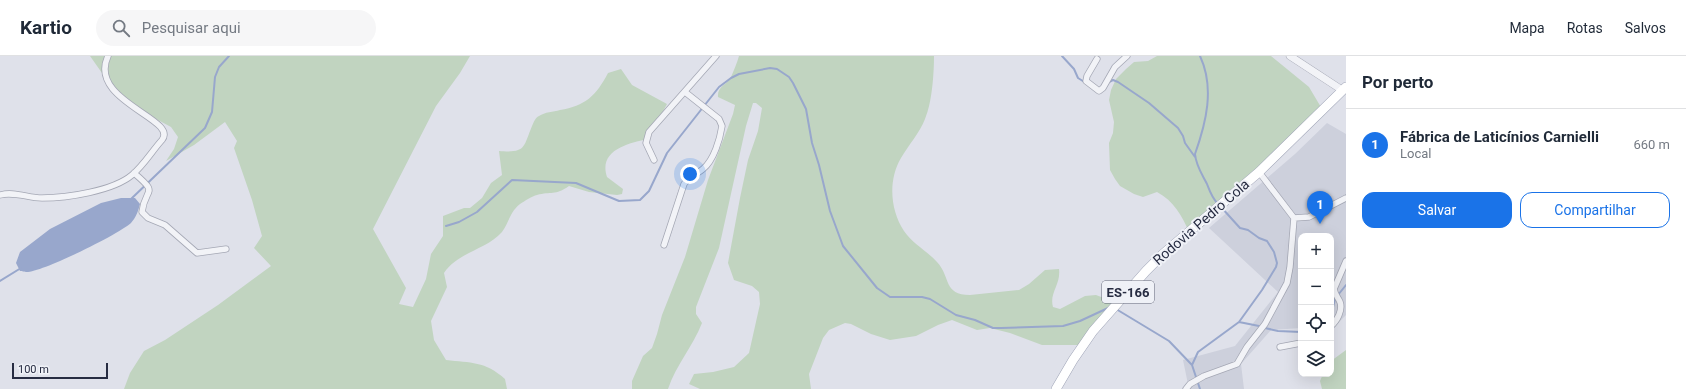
<!DOCTYPE html>
<html lang="pt">
<head>
<meta charset="utf-8">
<style>
  :root { --surface:#fff; --page:#f6f6f7; --text:#1f2937; --muted:#747a83; --line:#e0e1e3; --accent:#1a73e8 }
  body { margin:0; font-family:Roboto,sans-serif; background:var(--page); color:var(--text) }
  .controls { position:absolute; right:12px; bottom:12px; display:grid; overflow:hidden; border-radius:8px; box-shadow:0 4px 16px #0002 }
  .controls button { width:36px; height:36px; display:grid; place-items:center; padding:0; border:0; border-bottom:1px solid var(--line); background:var(--surface); color:var(--text); font:20px sans-serif }
  .scale { position:absolute; left:12px; bottom:10px; width:96px; box-sizing:border-box; padding-left:4px; border:2px solid #272c42; border-top:0; font-size:11px; line-height:14px; white-space:nowrap; color:#272c42; -webkit-text-stroke:3px #eff1f7; paint-order:stroke }
  .you { position:absolute; left:690px; top:118px; width:14px; height:14px; margin:-10px; border:3px solid #fff; border-radius:50%; background:#1a73e8; box-shadow:0 0 0 6px #1a73e833 }
  .badge { display:grid; place-items:center; width:26px; height:26px; border-radius:50%; background:var(--accent); color:#fff; font-size:13px; font-weight:700 }
  .pin { position:absolute; translate:-50% -33px; filter:drop-shadow(0 1px 2px #0008) }
  .pin::after { content:''; position:absolute; top:21px; width:14px; height:12px; background:inherit; clip-path:polygon(0 0,100% 0,50% 100%) }
  .list { margin:0; padding:0; list-style:none }
  h2 { display:flex; justify-content:space-between; align-items:center; height:52px; margin:0; padding:0 16px; font-size:17px }
  h2 small { font-size:13px; font-weight:400; color:var(--muted) }
  .list li { display:grid; grid-template-columns:26px 1fr auto; gap:12px; align-items:center; box-sizing:border-box; height:72px; padding:0 16px; border-top:1px solid var(--line) }
  .list b { display:block; font-size:15px; white-space:nowrap }
  .list p { margin:0; font-size:13px; white-space:nowrap; color:var(--muted) }
  .list em { font-size:13px; font-style:normal; color:var(--muted) }
  .actions { display:flex; gap:8px; padding:12px 16px }
  .actions a { flex:1; padding:9px 0; border:1px solid var(--accent); border-radius:12px; text-align:center; font-size:14px; color:var(--accent) }
  .actions .main { background:var(--accent); color:#fff }
  .icon { flex:none; width:22px; height:22px; fill:none; stroke:currentColor; stroke-width:2; stroke-linecap:round; stroke-linejoin:round }
  .map { position:relative; flex:none; width:1346px; height:333px; overflow:hidden }
  header { display:flex; align-items:center; gap:24px; box-sizing:border-box; height:56px; padding:0 20px; background:var(--surface); border-bottom:1px solid var(--line) }
  header strong { font-size:19px }
  nav { display:flex; gap:22px; margin-inline-start:auto; font-size:14px }
  .search { width:280px; height:36px; background:var(--page); display:flex; align-items:center; gap:10px; box-sizing:border-box; padding:0 14px; border-radius:22px; color:var(--muted); font-size:15px }
  main { display:flex }
  aside { flex:1; background:var(--surface) }
  .map>svg:first-child { display:block }
</style>
</head>
<body>
<header>
<strong>Kartio</strong>
<div class="search"><svg class="icon" aria-label="search" viewBox="0 0 24 24"><circle cx="10" cy="10" r="6"/><path d="M15 15l6 6"/></svg>Pesquisar aqui</div>
<nav><a>Mapa</a><a>Rotas</a><a>Salvos</a></nav>
</header>
<main>
<div class="map">
<svg width="1346" height="333" viewBox="0 0 1346 333">
  <rect width="100%" height="100%" fill="#dfe1ea"/>
  <path fill="#cdd0dc" d="M 1327,67 L 1346,78 L 1346,259 L 1334,271 L 1331,271 L 1331,180 L 1301,180 L 1301,272 L 1271,274 L 1241,308 L 1244,333 L 1189,333 L 1183,304 L 1235,290 L 1278,236 L 1209,172 L 1295,98 Z"/>
  <path fill="#c1d4c0" d="M 90,0 L 470,0 L 460,17 L 436,50 L 373,173 L 406,232 L 399,248 L 413,251 L 426,223 L 431,198 L 443,180 L 443,160 L 464,152 L 470,152 L 482,142 L 491,127 L 502,119 L 499,95 C 526,97 523,92 532,70 C 534,66 535,62 539,60 C 545,56 553,56 560,54 C 585,50 596,40 608,17 L 621,13 L 632,29 L 667,48 L 648,83 C 629,87 598,94 607,121 L 623,133 L 622,138 L 617,139 L 589,136 L 569,130 C 555,140 551,135 537,139 C 532,140 525,145 520,148 C 509,157 509,167 502,176 C 486,194 458,196 444,217 L 447,231 L 431,265 L 434,284 L 446,304 C 471,307 485,305 505,323 L 507,333 L 124,333 L 130,317 L 144,295 L 165,284 L 218,249 L 271,210 L 254,192 L 262,180 L 252,144 L 234,92 L 237,85 L 225,66 L 194,89 L 166,105 L 174,93 L 178,81 L 171,71 L 117,42 L 109,27 Z
    M 739,0 L 934,0 C 934,18 932,47 925,63 C 920,76 908,90 901,102 C 888,124 890,154 904,175 C 913,188 927,195 937,206 C 951,221 943,239 970,239 L 1019,234 L 1029,228 L 1045,214 L 1059,213 C 1061,229 1049,237 1053,251 L 1060,253 L 1085,240 L 1096,239 L 1117,247 L 1082,289 L 1042,289 L 1010,277 L 990,272 L 977,274 L 952,264 L 938,269 L 916,280 L 890,284 L 871,278 L 851,268 L 845,267 L 829,274 L 823,282 L 809,318 L 811,333 L 700,333 L 689,328 L 694,318 L 713,316 L 734,311 L 749,297 L 760,248 L 759,236 L 752,230 L 734,224 L 728,207 L 740,142 L 748,104 L 758,75 L 762,52 L 756,47 L 753,47 L 746,70 L 719,192 L 696,251 L 696,258 L 702,267 C 693,290 676,309 668,333 L 632,333 L 632,325 L 643,300 L 652,292 L 657,278 L 662,259 L 685,201 L 708,124 L 733,58 L 735,49 L 718,41 C 717,30 727,29 731,21 C 734,14 737,7 739,0 Z
    M 1157,0 L 1271,0 L 1309,31 L 1325,58 L 1189,176 C 1182,160 1174,145 1157,136 L 1143,141 L 1134,138 L 1120,130 L 1115,123 L 1110,114 L 1109,87 L 1113,77 L 1114,66 L 1109,44 L 1111,34 L 1116,23 L 1126,13 L 1134,6 L 1148,5 Z
    M 1346,294 L 1346,333 L 1322,333 L 1320,325 L 1323,318 L 1331,318 L 1331,305 Z"/>
  <path fill="#98a7cc" d="M 121,142 L 135,142 L 140,148 C 138,156 136,161 131,167 C 119,178 41,217 26,216 C 26,216 21,215 20,215 L 16,207 L 20,196 L 50,173 L 101,147 Z"/>
  <g fill="none" stroke-linecap="round" stroke-linejoin="round">
    <path stroke="#98a7cc" stroke-width="2" d="M 1062,0 L 1074,13 L 1078,22 L 1086,27
      M 1200,0 C 1215,32 1206,67 1195,98 C 1196,110 1202,118 1207,128 C 1210,136 1212,142 1218,148
      M 1109,26 L 1113,24 L 1118,26 L 1149,47 L 1178,72 L 1183,80 L 1185,87 L 1195,101
      M 131,143 L 205,72 L 212,56 L 215,21 L 219,11 L 229,0
      M 446,170 L 459,166 L 477,156 L 512,124 L 576,127 L 619,145 L 640,144 L 649,135 L 667,97 L 719,31 L 731,22 L 739,18 L 770,12 L 777,13 L 789,21 L 793,27 L 806,53 L 812,87 L 819,109 L 830,155 L 843,190 L 877,232 L 890,241 L 922,241 L 930,243 L 956,259 L 975,264 L 993,272 L 1001,272 L 1063,270 L 1080,265 L 1108,252
      M 0,225 L 21,212
      M 1338,239 L 1346,229
      M 1116,253 L 1169,285 L 1192,309
      M 1331,259 L 1335,243
      M 1239,266 L 1259,270
      M 1265,272 L 1278,275 L 1301,276
      M 1200,333 L 1192,309 L 1198,296 L 1239,266 L 1262,234 L 1276,211 L 1277,207 L 1274,196 L 1267,185 L 1259,182 L 1248,174 L 1240,172 L 1221,151"/>
    <defs>
      <path id="minor" d="M 1097,3 L 1087,20 L 1086,25 L 1099,35 L 1103,32 L 1115,11 L 1127,0
        M 654,104 L 646,87 L 649,76 L 716,0
        M 134,117 C 160,139 145,131 142,156 L 148,162 L 165,169 L 197,197 L 226,193
        M 0,139 C 14,135 28,142 42,142 C 67,142 113,135 132,119 C 144,109 152,95 162,84 C 179,63 87,45 108,0
        M 1294,162 L 1309,161 L 1346,142
        M 664,189 L 684,128 C 689,121 697,118 703,113 C 714,104 720,83 722,70 L 719,63 L 685,36
        M 1331,270 C 1337,265 1343,254 1340,246 C 1338,241 1335,239 1334,233 L 1346,205
        M 1280,291 L 1301,287
        M 1186,333 L 1190,328 L 1204,320 L 1237,308 L 1247,291 L 1265,268 L 1287,227 L 1290,211 L 1294,162 L 1259,116"/>
      <path id="tertiary" d="M 1290,0 L 1342,34"/>
      <path id="primary" d="M 1056,333 L 1073,304 L 1093,275 L 1146,215 L 1163,198 L 1259,116 L 1346,31"/>
    </defs>
    <use href="#minor" stroke="#a4a7b4" stroke-width="7"/>
    <use href="#tertiary" stroke="#a4a7b4" stroke-width="8"/>
    <use href="#primary" stroke="#9ea3b6" stroke-width="10"/>
    <use href="#minor" stroke="#f2f3f7" stroke-width="5.5"/>
    <use href="#tertiary" stroke="#f2f3f7" stroke-width="7"/>
    <use href="#primary" stroke="#fff" stroke-width="9"/>
  </g>
  <g text-anchor="middle" dominant-baseline="central" stroke-width="4" stroke-linejoin="round" paint-order="stroke">
    <rect fill="#eff1f7" stroke="#636778" stroke-width="1" x="1102" y="225" width="52" height="22" rx="3"/>
    <g font-size="13" font-weight="bold" fill="#272c42">
      <text x="1128" y="236">ES-166</text>
    </g>
    <g font-size="14" fill="#272c42" stroke="#eff1f7">
      <text transform="translate(1201 166) rotate(-41)">Rodovia Pedro Cola</text>
    </g>
  </g>
</svg>
<div class="controls">
<button>+</button>
<button>−</button>
<button><svg class="icon" aria-label="locate" viewBox="0 0 24 24"><circle cx="12" cy="12" r="6"/><path d="M12 2v4M12 18v4M2 12h4M18 12h4"/></svg></button>
<button><svg class="icon" aria-label="layers" viewBox="0 0 24 24"><path d="M12 4l9 5-9 5-9-5zM3 14l9 5 9-5"/></svg></button>
</div>
<div class="scale">100 m</div>
<div class="you"></div>
<div class="pin badge" style="left:1320px;top:168px">1</div>
</div>
<aside>
<h2>Por perto<small></small></h2>
<ul class="list">
<li><span class="badge">1</span><div><b>Fábrica de Laticínios Carnielli</b><p>Local</p></div><em>660 m</em></li>
</ul>
<div class="actions"><a class="main">Salvar</a><a>Compartilhar</a></div>
</aside>
</main>
</body>
</html>
